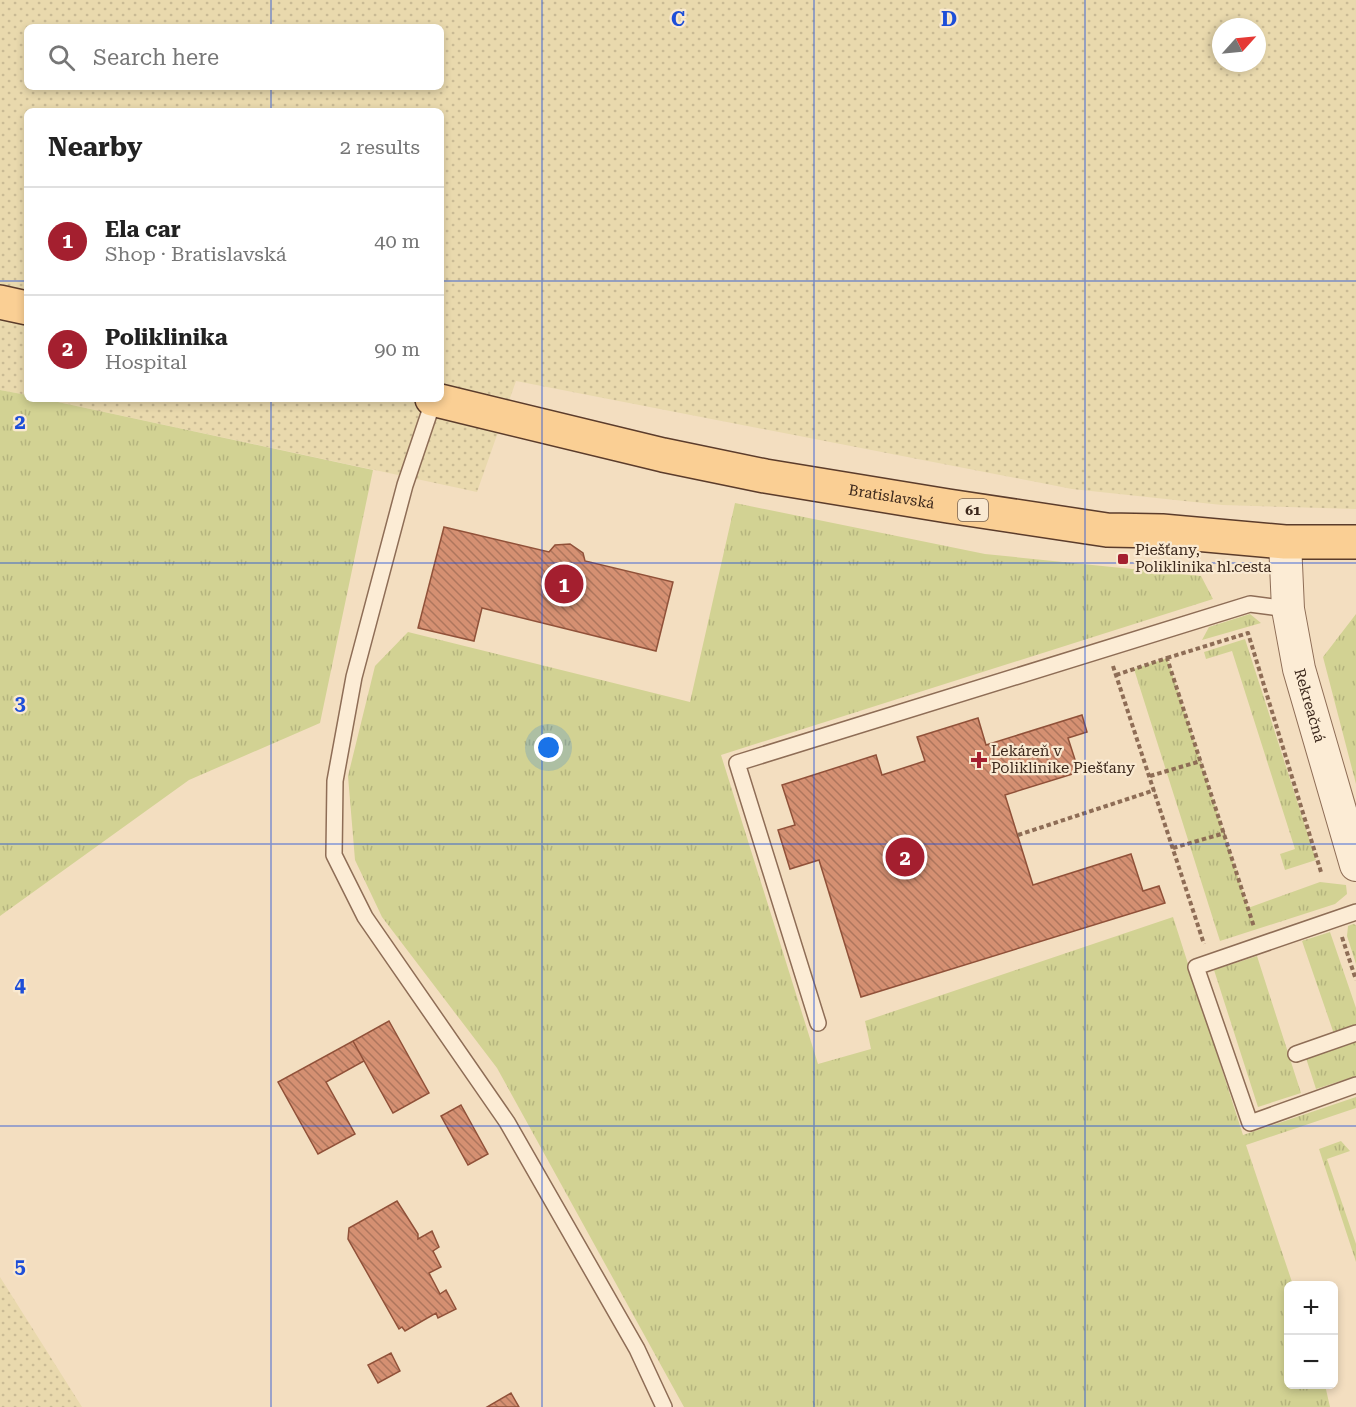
<!DOCTYPE html>
<html lang="en">
<head>
<meta charset="utf-8">
<style>
  :root { --surface:#fff; --page:#f2f2f2; --text:#222; --muted:#767676; --line:#e0e0e0; --accent:#a41f2f }
  body { margin:0; font-family:"Roboto Serif",serif; background:var(--page); color:var(--text) }
  .controls { position:absolute; right:18px; bottom:18px; display:grid; overflow:hidden; border-radius:9px; box-shadow:0 3px 9px #0003 }
  .controls button { width:54px; height:54px; display:grid; place-items:center; padding:0; border:0; border-bottom:2px solid var(--line); background:var(--surface); color:var(--text); font:30px sans-serif }
  .compass { position:absolute; left:1212px; top:18px; width:54px; height:54px; border-radius:50%; background:var(--surface); box-shadow:0 3px 9px #0003; rotate:63deg }
  .you { position:absolute; left:549px; top:748px; width:21px; height:21px; margin:-15px; border:4px solid #fff; border-radius:50%; background:#1a73e8; box-shadow:0 0 0 9px #1a73e833 }
  .badge { display:grid; place-items:center; width:39px; height:39px; border-radius:50%; background:var(--accent); color:#fff; font-size:20px; font-weight:700 }
  .pin { position:absolute; translate:-50% -50%; border:3px solid #fff; box-shadow:0 2px 6px #0006 }
  .list { margin:0; padding:0; list-style:none }
  h2 { display:flex; justify-content:space-between; align-items:center; height:78px; margin:0; padding:0 24px; font-size:26px }
  h2 small { font-size:20px; font-weight:400; color:var(--muted) }
  .list li { display:grid; grid-template-columns:39px 1fr auto; gap:18px; align-items:center; box-sizing:border-box; height:108px; padding:0 24px; border-top:2px solid var(--line) }
  .list b { display:block; font-size:22px; white-space:nowrap }
  .list p { margin:0; font-size:20px; white-space:nowrap; color:var(--muted) }
  .list em { font-size:20px; font-style:normal; color:var(--muted) }
  .icon { flex:none; width:33px; height:33px; fill:none; stroke:currentColor; stroke-width:2; stroke-linecap:round; stroke-linejoin:round }
  .map { position:relative; flex:none; width:1356px; height:1407px; overflow:hidden }
  .search { position:absolute; background:var(--surface); box-shadow:0 3px 9px #0003; left:24px; top:24px; width:420px; height:66px; display:flex; align-items:center; gap:15px; box-sizing:border-box; padding:0 21px; border-radius:9px; color:var(--muted); font-size:22px }
  .panel { position:absolute; background:var(--surface); box-shadow:0 3px 9px #0003; left:24px; top:108px; width:420px; height:294px; border-radius:9px }
  .map>svg:first-child { display:block }
</style>
</head>
<body>
<div class="map">
<svg width="1356" height="1407" viewBox="0 0 1356 1407">
  <defs>
    <pattern id="farmland-dots" width="8" height="8" patternUnits="userSpaceOnUse" patternTransform="scale(1.5)"><rect width="8" height="8" fill="#e9d9ad"/><path d="M2 2h.1M6 6h.1" fill="none" stroke="#c9ba94" stroke-width="1.8" stroke-linecap="round"/></pattern>
    <pattern id="grass-tufts" width="24" height="20" patternUnits="userSpaceOnUse" patternTransform="scale(1.5)"><rect width="24" height="20" fill="#d2d293"/><path d="M3 7l-1-3M5 7V3M7 7l1-3M15 17l-1-3M17 17v-4M19 17l1-3" fill="none" stroke="#b5b47e"/></pattern>
    <pattern id="building-back-hatch" width="6" height="6" patternUnits="userSpaceOnUse" patternTransform="scale(1.5)"><rect width="6" height="6" fill="#d59072"/><path d="M-1 5l2 2M0 0l6 6M5-1l2 2" fill="none" stroke="#ae765d"/></pattern>
  </defs>
  <rect width="100%" height="100%" fill="#f3dec0"/>
  <path fill="url(#farmland-dots)" fill-rule="evenodd" d="M 0,0 L 1356,0 L 1356,509 L 1222,505 L 1072,489 L 516,381 L 477,492 L 44,399 L 441,399 L 441,111 L 27,111 L 27,395 L 0,390 ZM 27,27 L 441,27 L 441,87 L 27,87 ZM 1221,27 L 1257,27 L 1257,63 L 1221,63 Z
    M 0,1277 L 82,1407 L 0,1407 Z"/>
  <path fill="url(#grass-tufts)" d="M 0,390 L 27,395 L 27,399 L 44,399 L 373,470 L 320,723 L 189,780 L 0,916 Z
    M 735,503 L 985,554 L 1201,576 L 1213,599 L 721,755 L 818,1064 L 871,1049 L 865,1021 L 1173,917 L 1243,1135 L 1356,1097 L 1356,1108 L 1246,1145 L 1293,1285 L 1288,1286 L 1288,1384 L 1325,1385 L 1330,1407 L 684,1407 L 497,1068 L 382,917 L 355,860 L 348,776 L 375,666 L 408,632 L 690,702 Z
    M 1250,614 L 1261,623 L 1202,640 L 1209,627 Z
    M 1356,614 L 1356,784 L 1323,657 Z
    M 1245,639 L 1316,860 L 1285,870 L 1280,854 L 1295,849 L 1232,651 L 1206,659 L 1204,652 Z
    M 1167,658 L 1248,908 L 1320,882 L 1346,885 L 1347,894 L 1335,904 L 1220,941 L 1134,669 Z
    M 1353,924 L 1356,925 L 1356,964 L 1347,936 L 1348,926 Z
    M 1330,932 L 1356,1008 L 1356,1026 L 1334,1034 L 1302,941 Z
    M 1257,956 L 1301,1093 L 1258,1107 L 1214,970 Z
    M 1356,1042 L 1356,1076 L 1316,1089 L 1306,1058 Z
    M 1341,1141 L 1350,1151 L 1327,1159 L 1356,1244 L 1356,1262 L 1319,1149 Z"/>
  <path fill="url(#building-back-hatch)" stroke="#905139" stroke-width="1.5" d="M 444,527 L 549,552 L 555,545 L 570,544 L 583,553 L 585,561 L 673,582 L 656,651 L 482,608 L 474,641 L 418,628 Z
    M 1082,715 L 1087,732 L 1068,738 L 1079,772 L 1005,795 L 1033,885 L 1131,854 L 1143,891 L 1159,886 L 1165,903 L 861,997 L 819,860 L 790,869 L 778,830 L 795,825 L 782,785 L 876,755 L 882,775 L 925,761 L 917,737 L 978,718 L 986,745 Z
    M 389,1021 L 429,1093 L 393,1113 L 353,1041 Z
    M 353,1041 L 364,1061 L 326,1082 L 355,1134 L 318,1154 L 278,1082 Z
    M 461,1105 L 488,1154 L 468,1165 L 441,1116 Z
    M 397,1201 L 418,1234 L 418,1239 L 432,1231 L 439,1247 L 433,1251 L 441,1267 L 429,1273 L 440,1294 L 446,1290 L 456,1309 L 438,1318 L 436,1313 L 405,1331 L 402,1327 L 399,1329 L 348,1239 L 349,1228 Z
    M 391,1353 L 400,1371 L 378,1383 L 368,1365 Z
    M 511,1393 L 519,1407 L 487,1407 Z"/>
  <g fill="none" stroke-linecap="round" stroke-linejoin="round">
    <defs>
      <path id="service" d="M 434,399 L 405,485 L 354,677 L 335,781 L 334,855 L 365,917 L 507,1122 L 637,1349 L 664,1407
        M 1356,912 L 1196,967 L 1250,1123 L 1356,1085
        M 818,1023 L 737,763 L 1250,604 L 1288,609
        M 1296,1054 L 1356,1033"/>
      <g id="minor">
        <path id="s1" d="M 1285,542 L 1288,609 L 1299,669 L 1356,865"/>
      </g>
      <g id="primary">
        <path d="M 0,302 L 27,308"/>
        <path id="s2" d="M 432,399 L 663,455 L 765,476 L 948,506 L 1107,530 L 1162,531 L 1285,542 L 1356,542"/>
      </g>
    </defs>
    <use href="#service" stroke="#8e6d56" stroke-width="18"/>
    <use href="#minor" stroke="#8e6d56" stroke-width="34"/>
    <use href="#primary" stroke="#5b3c2b" stroke-width="36"/>
    <path stroke="#8e6d56" stroke-width="4" stroke-dasharray="4.5 3" stroke-linecap="butt" d="M 1167,658 L 1248,633 L 1321,872
      M 1113,666 L 1204,944
      M 1116,675 L 1167,658 L 1254,927
      M 1150,776 L 1201,761
      M 1018,835 L 1155,790
      M 1173,848 L 1225,833
      M 1342,937 L 1356,980"/>
    <use href="#service" stroke="#fcecd5" stroke-width="15"/>
    <use href="#minor" stroke="#fcecd5" stroke-width="32"/>
    <use href="#primary" stroke="#facf94" stroke-width="33"/>
  </g>
  <path fill="none" stroke="#1d4ed8" stroke-width="1.5" stroke-opacity="0.55" d="M 271,0 L 271,27M 542,0 L 542,1407M 814,0 L 814,1407M 1085,0 L 1085,1407M 271,87 L 271,111M 0,281 L 27,281M 441,281 L 1356,281M 271,399 L 271,1407M 0,563 L 1356,563M 0,844 L 1356,844M 0,1126 L 1356,1126"/>
  <g fill="#a41f2f" stroke="#f9e9d1" stroke-width="2">
    <rect x="1117" y="553" width="12" height="12" rx="3"/>
    <path d="M976 751h6v6h6v6h-6v6h-6v-6h-6v-6h6z"/>
  </g>
  <g text-anchor="middle" dominant-baseline="central" stroke-width="4.5" stroke-linejoin="round" paint-order="stroke">
    <rect fill="#f9e9d1" stroke="#756252" stroke-width="1.5" x="958" y="499" width="30" height="22" rx="4.5"/>
    <g font-size="14" font-weight="bold" fill="#3c281c">
      <text x="973" y="510">61</text>
    </g>
    <g font-size="15" fill="#3c281c" stroke="#f9e9d1">
      <text stroke="none"><textPath href="#s2" startOffset="470">Bratislavská</textPath></text>
      <text stroke="none"><textPath href="#s1" startOffset="166">Rekreačná</textPath></text>
    </g>
    <g font-size="15" fill="#3c281c" stroke="#f9e9d1" text-anchor="start">
      <text x="1135" y="550">Piešťany,<tspan x="1135" dy="17">Poliklinika hl.cesta</tspan></text>
      <text x="991" y="751">Lekáreň v<tspan x="991" dy="17">Poliklinike Piešťany</tspan></text>
    </g>
  </g>
  <g font-size="20" text-anchor="middle" font-weight="bold" fill="#1d4ed8" stroke="#f9e9d1" stroke-width="4.5" stroke-linejoin="round" paint-order="stroke">
    <text x="678" y="26">C</text>
    <text x="949" y="26">D</text>
    <text x="20" y="429">2</text>
    <text x="20" y="710">3</text>
    <text x="20" y="992">4</text>
    <text x="20" y="1273">5</text>
  </g>
</svg>
<div class="controls">
<button>+</button>
<button>−</button>
</div>
<svg class="compass" viewBox="-18 -18 36 36"><path d="M0-13l5 13h-10z" fill="#e53935"/><path d="M0 13l5-13h-10z" fill="#767676"/></svg>
<div class="you"></div>
<div class="pin badge" style="left:564px;top:584px">1</div>
<div class="pin badge" style="left:905px;top:857px">2</div>
<div class="search"><svg class="icon" aria-label="search" viewBox="0 0 24 24"><circle cx="10" cy="10" r="6"/><path d="M15 15l6 6"/></svg>Search here</div>
<section class="panel">
<h2>Nearby<small>2 results</small></h2>
<ul class="list">
<li><span class="badge">1</span><div><b>Ela car</b><p>Shop · Bratislavská</p></div><em>40 m</em></li>
<li><span class="badge">2</span><div><b>Poliklinika</b><p>Hospital</p></div><em>90 m</em></li>
</ul>
</section>
</div>
</body>
</html>
